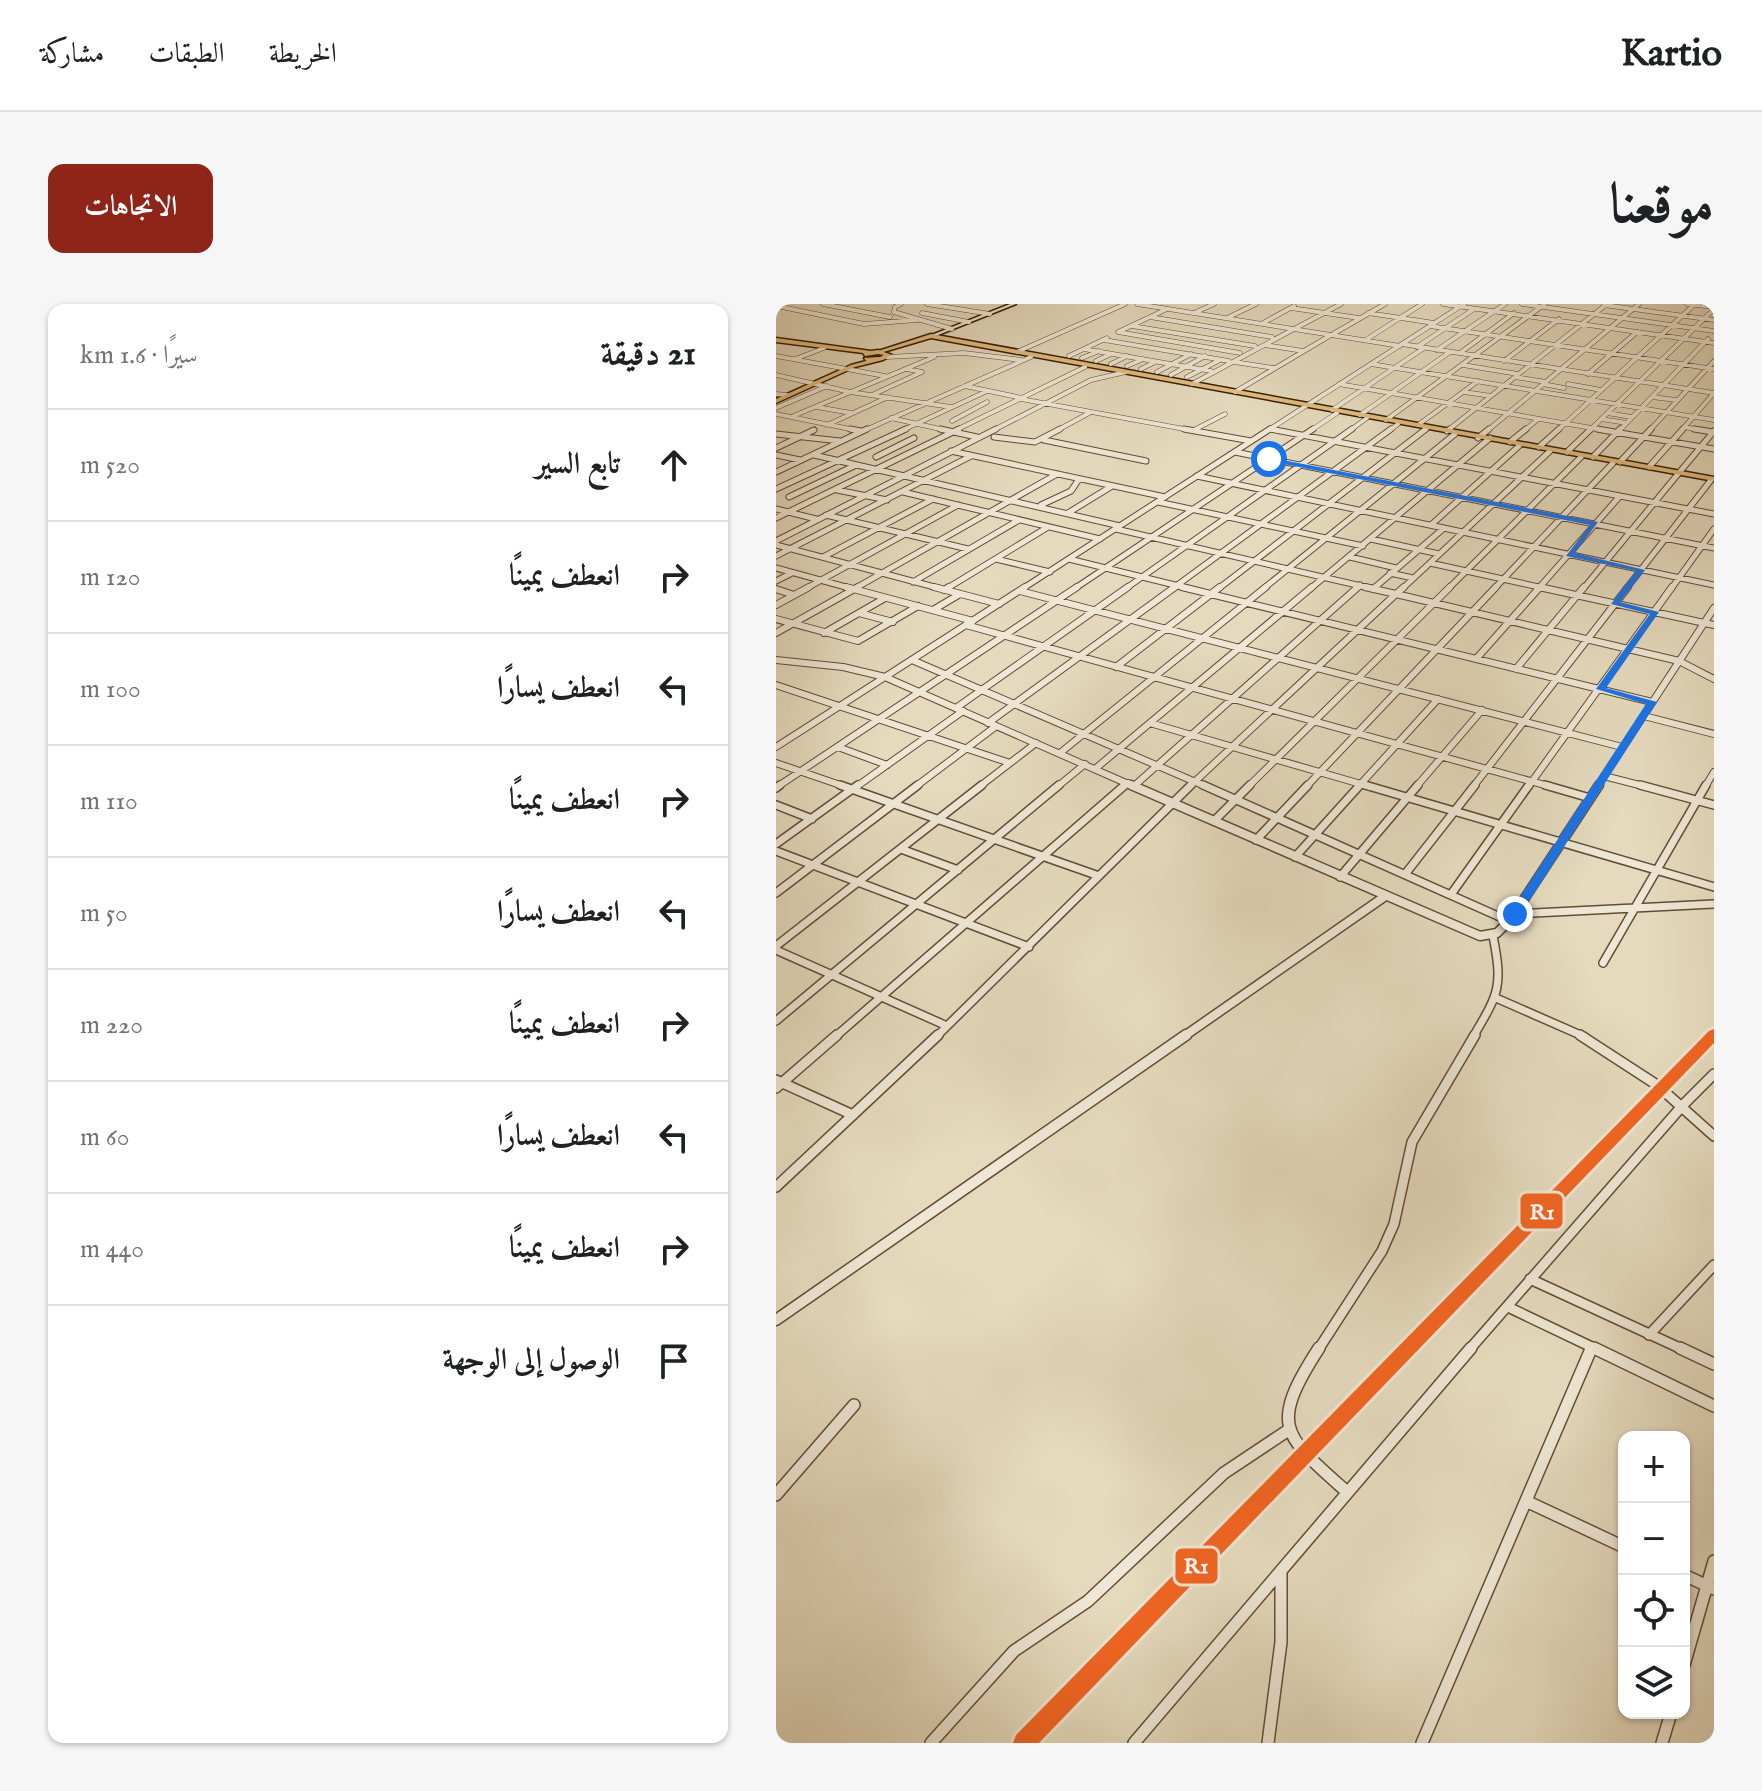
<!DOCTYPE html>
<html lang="ar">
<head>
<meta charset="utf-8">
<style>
  :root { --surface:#fff; --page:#f6f6f6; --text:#202124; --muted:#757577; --line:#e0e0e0; --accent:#8f2418 }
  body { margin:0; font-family:"IM FELL English",Amiri,serif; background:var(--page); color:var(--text); direction:rtl }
  .controls { position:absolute; right:24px; bottom:24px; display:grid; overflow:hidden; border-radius:16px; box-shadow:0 2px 6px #0004 }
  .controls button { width:72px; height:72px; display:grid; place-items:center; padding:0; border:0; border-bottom:2px solid var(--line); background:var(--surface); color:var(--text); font:40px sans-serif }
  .stop { position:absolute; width:24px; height:24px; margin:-18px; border:6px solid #1a73e8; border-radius:50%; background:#fff }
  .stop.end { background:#1a73e8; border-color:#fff; box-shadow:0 2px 8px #0008 }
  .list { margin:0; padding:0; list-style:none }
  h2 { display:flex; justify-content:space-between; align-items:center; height:104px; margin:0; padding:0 32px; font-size:34px }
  h2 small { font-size:26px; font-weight:400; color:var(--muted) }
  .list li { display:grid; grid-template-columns:52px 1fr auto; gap:24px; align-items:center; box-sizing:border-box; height:112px; padding:0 32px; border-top:2px solid var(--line) }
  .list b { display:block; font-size:30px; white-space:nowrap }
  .list em { font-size:26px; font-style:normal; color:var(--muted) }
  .icon { flex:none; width:44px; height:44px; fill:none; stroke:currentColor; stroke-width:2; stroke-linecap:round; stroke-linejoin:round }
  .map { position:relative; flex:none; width:938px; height:1439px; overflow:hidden; direction:ltr; border-radius:16px }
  header { display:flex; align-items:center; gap:48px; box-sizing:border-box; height:112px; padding:0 40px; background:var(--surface); border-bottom:2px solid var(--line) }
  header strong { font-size:38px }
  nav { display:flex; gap:44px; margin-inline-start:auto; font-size:28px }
  .intro { display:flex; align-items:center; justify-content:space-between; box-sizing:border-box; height:192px; padding:0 48px }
  h1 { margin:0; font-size:56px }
  .button { padding:20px 36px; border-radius:16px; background:var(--accent); color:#fff; font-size:28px; font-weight:700 }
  main { display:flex; gap:48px; padding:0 48px }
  aside { flex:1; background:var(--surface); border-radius:16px; box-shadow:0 2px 6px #0004 }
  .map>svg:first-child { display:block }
</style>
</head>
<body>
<header>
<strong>Kartio</strong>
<nav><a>الخريطة</a><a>الطبقات</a><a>مشاركة</a></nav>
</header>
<div class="intro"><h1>موقعنا</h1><a class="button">الاتجاهات</a></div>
<main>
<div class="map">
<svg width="938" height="1439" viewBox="0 0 938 1439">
  <rect width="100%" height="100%" fill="#e5dabe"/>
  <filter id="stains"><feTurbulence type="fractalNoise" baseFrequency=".0025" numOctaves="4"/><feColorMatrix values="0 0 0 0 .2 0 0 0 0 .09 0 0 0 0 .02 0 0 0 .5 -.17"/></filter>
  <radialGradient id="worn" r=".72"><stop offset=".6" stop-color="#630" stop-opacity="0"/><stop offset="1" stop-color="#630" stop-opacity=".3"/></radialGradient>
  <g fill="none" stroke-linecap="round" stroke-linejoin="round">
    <defs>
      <path id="minor-far5" d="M 47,0 L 114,13
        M 125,0 L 119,3 L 118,8 L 176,25
        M 151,0 L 214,10
        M 667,0 L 938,39
        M 746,0 L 938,27
        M 911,0 L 938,3
        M 828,1 L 938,16
        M 1,2 L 88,20 L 141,16
        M 515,4 L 583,14
        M 391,5 L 342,28 L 464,49
        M 420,8 L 438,0
        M 146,9 L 193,18
        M 592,9 L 658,19
        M 374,13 L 496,33
        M 453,13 L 480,0
        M 487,19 L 518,2
        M 356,22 L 479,42
        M 654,22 L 938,65
        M 520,24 L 565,0
        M 557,30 L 609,0
        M 591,35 L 646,0
        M 328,36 L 453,57
        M 626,40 L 938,89
        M 489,41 L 527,47
        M 641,43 L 698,5
        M 308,45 L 435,67
        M 661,46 L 729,0
        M 241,48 L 349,0
        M 684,49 L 738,9
        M 0,52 L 109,72
        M 293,52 L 331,34
        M 111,53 L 188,49 L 245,56
        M 306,54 L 323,47
        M 19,55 L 48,44
        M 320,57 L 335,50
        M 728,57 L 783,15
        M 458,58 L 498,64
        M 335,60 L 351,52
        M 595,60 L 938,116
        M 687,61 L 742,70
        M 351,62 L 365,56
        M 365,65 L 379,58
        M 381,68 L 415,50
        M 812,70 L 861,28
        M 0,71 L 74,88 L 175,103
        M 395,71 L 429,52
        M 411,73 L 444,56
        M 739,73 L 770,78
        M 416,80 L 518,25
        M 563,80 L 833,127
        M 767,80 L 788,84
        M 792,80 L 825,86
        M 189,82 L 246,94
        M 459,88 L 555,31
        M 688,88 L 715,92
        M 0,90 L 11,91
        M 96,91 L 146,68 L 131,65
        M 876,93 L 900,96
        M 245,95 L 419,127
        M 41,103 L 75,109
        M 0,104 L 51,82
        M 556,106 L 648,44
        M 831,109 L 856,113
        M 0,110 L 84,127
        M 584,111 L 674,48
        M 15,113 L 158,53
        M 115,114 L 173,127
        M 825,115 L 851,119
        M 610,116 L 769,0
        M 176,117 L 211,98
        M 51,121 L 112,93
        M 642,121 L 702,77
        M 908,123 L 930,127
        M 494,125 L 503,127
        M 418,126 L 449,110
        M 87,127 L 255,53
        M 125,127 L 211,87
        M 178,127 L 309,63
        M 216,127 L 315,76 L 350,68
        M 280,127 L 315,108
        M 534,127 L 561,109
        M 573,127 L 591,114
        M 613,127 L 622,120
        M 671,127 L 831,0
        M 748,127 L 762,115
        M 781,127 L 919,0
        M 813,127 L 938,5
        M 843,127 L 932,35
        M 873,127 L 938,57
        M 905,127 L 938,89"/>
      <path id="minor-far4" d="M 74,125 L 85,127
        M 164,125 L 201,133
        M 408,125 L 475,137
        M 494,125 L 938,210
        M 821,125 L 938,145
        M 918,125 L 937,128
        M 671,127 L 674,125
        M 0,130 L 64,137
        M 218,133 L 259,138 L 284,125
        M 268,136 L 370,157
        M 734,138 L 750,125
        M 763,143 L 783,125
        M 0,144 L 38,126
        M 175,147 L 389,193
        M 459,148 L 938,244
        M 791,148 L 815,125
        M 0,151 L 24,156
        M 38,151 L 344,222
        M 100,153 L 138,134
        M 817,153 L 844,125
        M 844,158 L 875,125
        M 873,163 L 907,125
        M 0,168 L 91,125
        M 421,172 L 938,281
        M 0,185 L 130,125
        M 61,186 L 111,196
        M 127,188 L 324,235
        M 13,193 L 80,161
        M 382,198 L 587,242
        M 265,201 L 295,187 L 303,175
        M 0,205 L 40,215
        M 292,209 L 336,182
        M 50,211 L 192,245
        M 0,214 L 183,125
        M 655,221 L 743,142
        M 340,225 L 598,285
        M 595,235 L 663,250
        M 0,237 L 220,125
        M 0,241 L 166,285
        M 0,252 L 195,152
        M 47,253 L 157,195
        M 574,253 L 620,264
        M 220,255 L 274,268
        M 293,255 L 415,285
        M 654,259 L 772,285
        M 0,264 L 77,285
        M 614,269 L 637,274
        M 0,277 L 16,269
        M 137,278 L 243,216
        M 29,285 L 182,201
        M 78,285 L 281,170
        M 170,285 L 272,223
        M 298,285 L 537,125
        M 349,285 L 576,125
        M 396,285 L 615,125
        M 442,285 L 650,125
        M 487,285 L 679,130
        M 534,285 L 714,134
        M 580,285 L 584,281
        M 597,285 L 668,224
        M 626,285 L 774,147
        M 672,285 L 805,153
        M 718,285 L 837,159
        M 762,285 L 844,192
        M 807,285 L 902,170
        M 850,285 L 935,176
        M 895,285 L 938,225"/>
      <path id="minor-far3" d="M 70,283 L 197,317
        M 158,283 L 223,300
        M 406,283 L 876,398
        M 763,283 L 938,321
        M 0,285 L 18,291
        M 597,285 L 600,283
        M 168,286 L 173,283
        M 244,287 L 846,443
        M 620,290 L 903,357 L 938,375
        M 620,290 L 628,283
        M 0,301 L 33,283
        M 157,306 L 184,290
        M 83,309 L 117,318
        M 0,315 L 82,337 L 142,302
        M 190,321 L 776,483
        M 0,329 L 82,283
        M 48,329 L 109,294
        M 700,355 L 764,283
        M 0,356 L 67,363 L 109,373
        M 136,356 L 431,483
        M 340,363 L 444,283
        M 740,365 L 808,283
        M 0,381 L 234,459
        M 180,404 L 352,283
        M 868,412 L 938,430
        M 212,419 L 399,283
        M 374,419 L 595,483
        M 62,443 L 111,461
        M 284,449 L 490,283
        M 0,459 L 70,483
        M 319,465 L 536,283
        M 828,472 L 871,483
        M 358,482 L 582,283
        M 1,483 L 301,283
        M 80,483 L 187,407
        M 139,483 L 219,423
        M 203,483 L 260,439
        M 281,483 L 309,460
        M 347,483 L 352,479
        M 413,483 L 620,290 L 589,283
        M 472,483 L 674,283
        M 530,483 L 720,283
        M 582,483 L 662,395
        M 640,483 L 706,406
        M 697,483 L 852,283
        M 752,483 L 896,283
        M 929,483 L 938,468"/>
      <path id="minor-far2" d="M 64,481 L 323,572
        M 427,481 L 733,617
        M 589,481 L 938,583
        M 769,481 L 814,494
        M 864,481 L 938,501
        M 0,484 L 4,481
        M 0,501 L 36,515
        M 438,517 L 474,481
        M 480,536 L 532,481
        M 0,540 L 82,481
        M 125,545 L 182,566
        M 0,547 L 253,643
        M 519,553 L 584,481
        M 630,569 L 699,481
        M 564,573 L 642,481
        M 0,589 L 142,481
        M 676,589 L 753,481
        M 739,610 L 938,600
        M 0,642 L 206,481
        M 0,646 L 171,722
        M 827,659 L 930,481
        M 720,694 L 809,733
        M 0,717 L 283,481
        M 59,733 L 349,481
        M 160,733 L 415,481
        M 697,733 C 723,689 727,683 717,632"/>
      <path id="minor-far1" d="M 804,731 L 881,781 L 938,832
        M 0,776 L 77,811
        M 0,784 L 61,731
        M 0,883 L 162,731
        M 754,975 L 908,1046
        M 732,1003 L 822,1046
        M 873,1031 L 938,961
        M 542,1046 L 606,947 L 618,920 L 636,838 L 699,731
        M 693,1046 L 907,801 L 938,770"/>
      <path id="minor" d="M 543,1044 C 492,1123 507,1131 571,1188
        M 818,1044 L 938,1102
        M 904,1044 L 938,1060
        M 0,1191 L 78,1101
        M 750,1197 L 848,1243
        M 908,1271 L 938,1285
        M 908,1361 L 938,1257
        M 155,1439 L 238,1347 L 312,1297 L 448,1169 L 514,1125
        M 358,1439 L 695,1044
        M 492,1439 L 505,1338 L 505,1270
        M 646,1439 L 815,1045
        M 886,1439 L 895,1409"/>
      <path id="tertiary-far4" d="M 361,0 L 624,42
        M 491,127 L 688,0
        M 711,127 L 863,0"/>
      <path id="tertiary-far3" d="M 702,134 L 713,125
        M 902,170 L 938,127
        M 246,285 L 494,125"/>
      <path id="tertiary-far2" d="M 109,373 L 359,483
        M 0,443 L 249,283
        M 821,483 L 938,304"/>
      <path id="tertiary-far1" d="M 355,481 L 704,632 L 721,629 L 735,615 L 823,481
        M 407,733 L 608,593"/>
      <path id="tertiary" d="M 0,1016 L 410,731"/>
      <path id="secondary" d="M 234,0 L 240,0 L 157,33 L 153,32 Z"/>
      <path id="primary" d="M 155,30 L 938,173 L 938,177 L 155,34 L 104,49 L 99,48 Z"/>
      <path id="trunk" d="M 0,34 L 95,47 L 102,46 L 116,51 L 107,56 L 79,63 L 0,99 L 0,95 L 75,61 L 90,57 L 88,54 L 104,53 L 108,51 L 102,50 L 89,52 L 87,49 L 0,38 Z"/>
    </defs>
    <use href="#minor-far5" stroke="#624d34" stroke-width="5"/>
    <use href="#minor-far4" stroke="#624d34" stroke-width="7"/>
    <use href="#minor-far3" stroke="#624d34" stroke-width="8"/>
    <use href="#minor-far2" stroke="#624d34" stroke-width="10"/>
    <use href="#minor-far1" stroke="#624d34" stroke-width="12"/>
    <use href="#minor" stroke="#624d34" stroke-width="14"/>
    <use href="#tertiary-far4" stroke="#624d34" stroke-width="5"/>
    <use href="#tertiary-far3" stroke="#624d34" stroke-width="7"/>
    <use href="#tertiary-far2" stroke="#624d34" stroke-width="8"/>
    <use href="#tertiary-far1" stroke="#624d34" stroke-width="11"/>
    <use href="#tertiary" stroke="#624d34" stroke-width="13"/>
    <use href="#secondary" stroke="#371e06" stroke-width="3"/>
    <use href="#primary" stroke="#371e06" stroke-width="3"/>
    <use href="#trunk" stroke="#371e06" stroke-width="3"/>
    <use href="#minor-far5" stroke="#eee7d5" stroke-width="4"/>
    <use href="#minor-far4" stroke="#eee7d5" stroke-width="5"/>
    <use href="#minor-far3" stroke="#eee7d5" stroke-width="6"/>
    <use href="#minor-far2" stroke="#eee7d5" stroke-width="7"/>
    <use href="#minor-far1" stroke="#eee7d5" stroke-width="9"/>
    <use href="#minor" stroke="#eee7d5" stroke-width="11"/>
    <use href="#tertiary-far4" stroke="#eee7d5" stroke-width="4"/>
    <use href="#tertiary-far3" stroke="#eee7d5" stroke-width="5"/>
    <use href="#tertiary-far2" stroke="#eee7d5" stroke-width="6"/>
    <use href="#tertiary-far1" stroke="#eee7d5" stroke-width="8"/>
    <use href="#tertiary" stroke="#eee7d5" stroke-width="10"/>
    <use href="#secondary" fill="#eee7d5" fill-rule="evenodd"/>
    <use href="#primary" fill="#e2bd7f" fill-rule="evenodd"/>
    <use href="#trunk" fill="#e2bd7f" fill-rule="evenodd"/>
    <defs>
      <path id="rail-1" d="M 938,725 L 938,739 L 263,1439 L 237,1439 L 240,1431 L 933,727 Z"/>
    </defs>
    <use href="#rail-1" stroke="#eee7d5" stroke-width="6"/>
    <use href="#rail-1" fill="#f26522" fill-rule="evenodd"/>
  </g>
  <path fill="#1a73e8" d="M 491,153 L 822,218 L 799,249 L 869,266 L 844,298 L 883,308 L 830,384 L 881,398 L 743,613 L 733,610 L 870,400 L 820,385 L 874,310 L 835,300 L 860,267 L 790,252 L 814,221 L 493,157 Z"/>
  <g stroke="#eee7d5" stroke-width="3">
    <rect x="743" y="888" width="45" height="38" rx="8" fill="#f26522"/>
    <rect x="398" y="1243" width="45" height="38" rx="8" fill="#f26522"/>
  </g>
  <g font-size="22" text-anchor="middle" font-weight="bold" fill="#fff">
    <text x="766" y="915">R1</text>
    <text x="420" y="1269">R1</text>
  </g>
  <rect width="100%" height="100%" filter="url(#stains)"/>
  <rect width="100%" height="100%" fill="url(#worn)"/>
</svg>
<div class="controls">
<button>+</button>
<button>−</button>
<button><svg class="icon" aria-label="locate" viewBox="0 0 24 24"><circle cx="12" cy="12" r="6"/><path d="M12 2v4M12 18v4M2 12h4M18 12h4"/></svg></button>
<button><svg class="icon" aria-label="layers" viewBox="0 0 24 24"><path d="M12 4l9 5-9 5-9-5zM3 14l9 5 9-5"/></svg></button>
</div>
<div class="stop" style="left:493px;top:155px"></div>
<div class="stop end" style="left:739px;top:610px"></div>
</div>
<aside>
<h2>21 دقيقة<small>سيرًا · 1.6 km</small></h2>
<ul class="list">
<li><svg class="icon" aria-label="ahead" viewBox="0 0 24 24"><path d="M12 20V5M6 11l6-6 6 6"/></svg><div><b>تابع السير</b></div><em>520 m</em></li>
<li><svg class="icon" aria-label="right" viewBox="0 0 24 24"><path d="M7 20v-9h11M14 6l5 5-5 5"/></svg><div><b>انعطف يمينًا</b></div><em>120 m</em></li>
<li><svg class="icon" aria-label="left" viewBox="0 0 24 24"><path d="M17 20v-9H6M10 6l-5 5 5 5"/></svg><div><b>انعطف يسارًا</b></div><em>100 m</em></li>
<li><svg class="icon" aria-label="right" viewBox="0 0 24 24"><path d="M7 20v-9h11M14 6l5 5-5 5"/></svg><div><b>انعطف يمينًا</b></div><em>110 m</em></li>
<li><svg class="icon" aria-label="left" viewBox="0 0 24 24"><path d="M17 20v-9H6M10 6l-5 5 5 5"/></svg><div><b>انعطف يسارًا</b></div><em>50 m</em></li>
<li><svg class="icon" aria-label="right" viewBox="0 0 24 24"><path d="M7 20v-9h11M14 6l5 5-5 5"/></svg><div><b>انعطف يمينًا</b></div><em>220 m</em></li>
<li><svg class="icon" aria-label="left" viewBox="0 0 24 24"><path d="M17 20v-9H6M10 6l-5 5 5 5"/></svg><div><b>انعطف يسارًا</b></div><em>60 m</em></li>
<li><svg class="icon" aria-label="right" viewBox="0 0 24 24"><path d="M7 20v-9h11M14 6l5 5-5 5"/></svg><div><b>انعطف يمينًا</b></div><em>440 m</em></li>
<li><svg class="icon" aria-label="arrive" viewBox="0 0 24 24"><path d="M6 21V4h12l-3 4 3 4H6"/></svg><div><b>الوصول إلى الوجهة</b></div></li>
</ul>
</aside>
</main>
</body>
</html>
